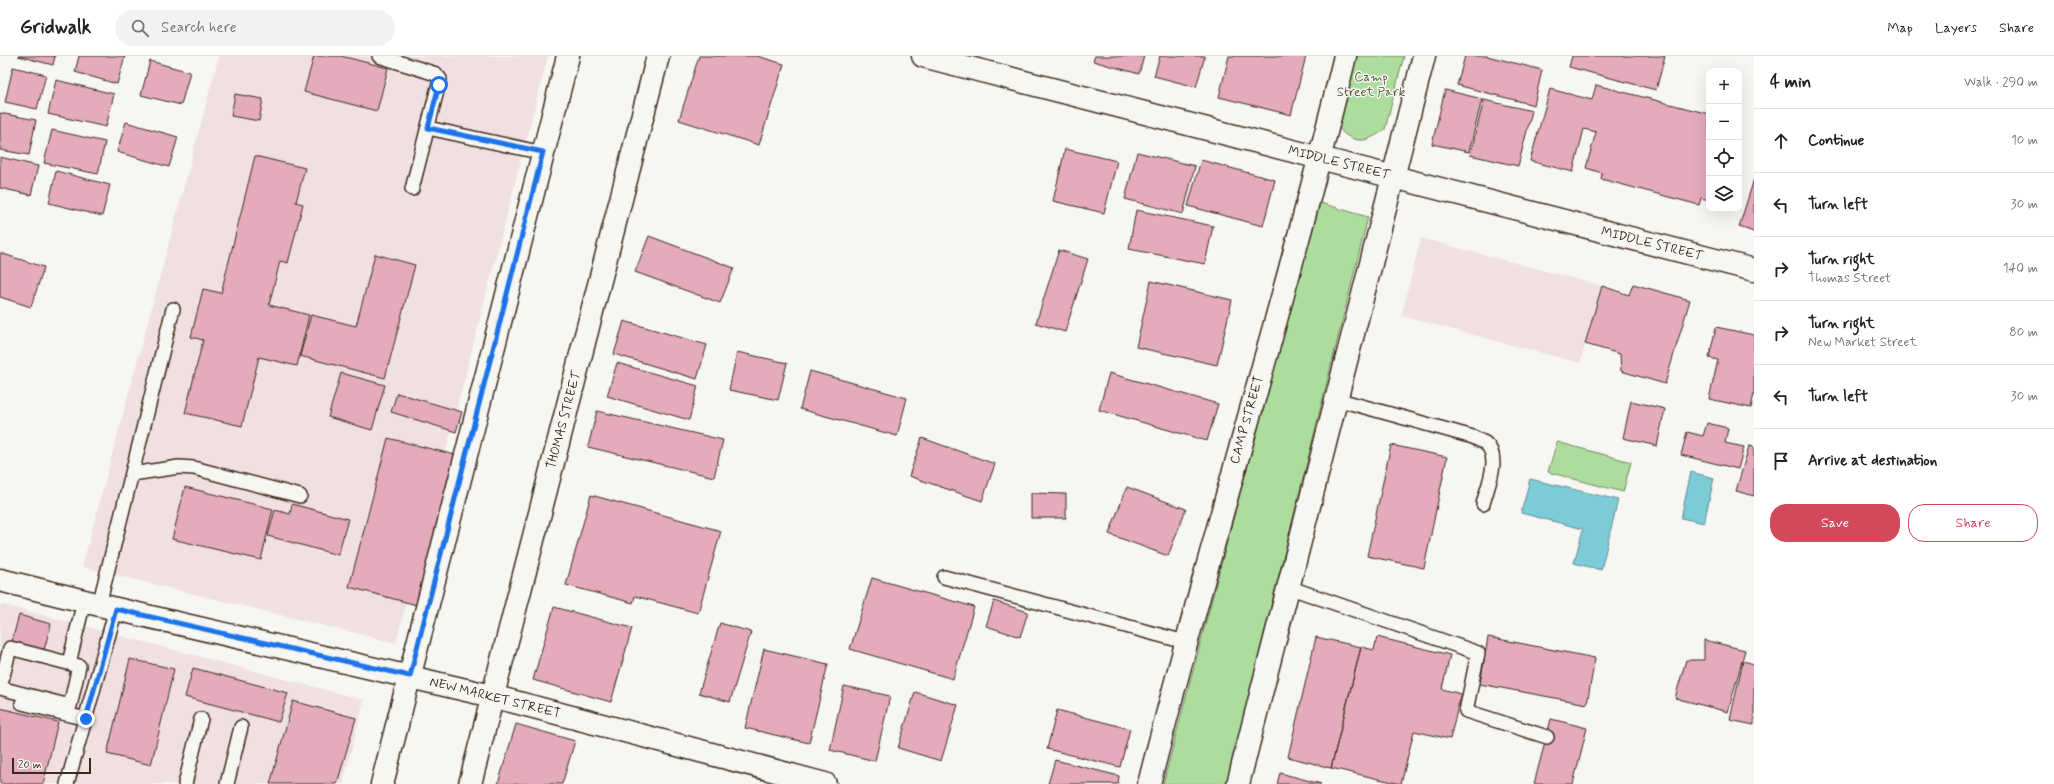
<!DOCTYPE html>
<html lang="en">
<head>
<meta charset="utf-8">
<style>
  :root { --surface:#fff; --page:#f2f2f2; --text:#222; --muted:#767676; --line:#e0e0e0; --accent:#d1495b }
  body { margin:0; font-family:Mynerve,sans-serif; background:var(--page); color:var(--text) }
  .controls { position:absolute; right:12px; top:12px; display:grid; overflow:hidden; border-radius:8px; box-shadow:0 4px 16px #0002 }
  .controls button { width:36px; height:36px; display:grid; place-items:center; padding:0; border:0; border-bottom:1px solid var(--line); background:var(--surface); color:var(--text); font:20px sans-serif }
  .scale { position:absolute; left:12px; bottom:10px; width:79px; box-sizing:border-box; padding-left:4px; border:2px solid #3b2a1e; border-top:0; font-size:11px; line-height:14px; white-space:nowrap; color:#3b2a1e; -webkit-text-stroke:3px #f6f6f2; paint-order:stroke }
  .stop { position:absolute; width:12px; height:12px; margin:-9px; border:3px solid #1a73e8; border-radius:50%; background:#fff }
  .stop.end { background:#1a73e8; border-color:#fff; box-shadow:0 1px 4px #0008 }
  .list { margin:0; padding:0; list-style:none }
  h2 { display:flex; justify-content:space-between; align-items:center; height:52px; margin:0; padding:0 16px; font-size:17px }
  h2 small { font-size:13px; font-weight:400; color:var(--muted) }
  .list li { display:grid; grid-template-columns:26px 1fr auto; gap:12px; align-items:center; box-sizing:border-box; height:64px; padding:0 16px; border-top:1px solid var(--line) }
  .list b { display:block; font-size:15px; white-space:nowrap }
  .list p { margin:0; font-size:13px; white-space:nowrap; color:var(--muted) }
  .list em { font-size:13px; font-style:normal; color:var(--muted) }
  .actions { display:flex; gap:8px; padding:12px 16px }
  .actions a { flex:1; padding:9px 0; border:1px solid var(--accent); border-radius:16px; text-align:center; font-size:14px; color:var(--accent) }
  .actions .main { background:var(--accent); color:#fff }
  .icon { flex:none; width:22px; height:22px; fill:none; stroke:currentColor; stroke-width:2; stroke-linecap:round; stroke-linejoin:round }
  .map { position:relative; flex:none; width:1754px; height:728px; overflow:hidden }
  header { display:flex; align-items:center; gap:24px; box-sizing:border-box; height:56px; padding:0 20px; background:var(--surface); border-bottom:1px solid var(--line) }
  header strong { font-size:19px }
  nav { display:flex; gap:22px; margin-inline-start:auto; font-size:14px }
  .search { width:280px; height:36px; background:var(--page); display:flex; align-items:center; gap:10px; box-sizing:border-box; padding:0 14px; border-radius:22px; color:var(--muted); font-size:15px }
  main { display:flex }
  aside { flex:1; background:var(--surface) }
  .map>svg:first-child { display:block }
</style>
</head>
<body>
<header>
<strong>Gridwalk</strong>
<div class="search"><svg class="icon" aria-label="search" viewBox="0 0 24 24"><circle cx="10" cy="10" r="6"/><path d="M15 15l6 6"/></svg>Search here</div>
<nav><a>Map</a><a>Layers</a><a>Share</a></nav>
</header>
<main>
<div class="map">
<svg width="1754" height="728" viewBox="0 0 1754 728">
  <rect width="100%" height="100%" fill="#f6f6f2"/>
  <filter id="ink" filterUnits="userSpaceOnUse"><feTurbulence type="fractalNoise" baseFrequency=".025" numOctaves="2"/><feDisplacementMap in="SourceGraphic" scale="8" xChannelSelector="R" yChannelSelector="G"/><feConvolveMatrix kernelMatrix="1 2 1 2 8 2 1 2 1" color-interpolation-filters="sRGB"/></filter>
  <g filter="url(#ink)">
    <path fill="#f1e0e2" d="M 219,0 L 548,0 L 396,587 L 82,511 Z
      M 1421,182 L 1602,230 L 1580,307 L 1401,260 Z
      M 0,548 L 364,644 L 343,728 L 0,728 Z"/>
    <path fill="#addd9d" stroke="#74845e" d="M 1352,0 L 1404,0 L 1385,73 C 1376,80 1365,87 1354,83 C 1345,80 1338,74 1336,63 C 1335,55 1349,11 1352,0 Z
      M 1317,146 L 1368,161 L 1227,728 L 1163,728 Z
      M 1557,386 L 1631,406 L 1623,436 L 1548,416 Z"/>
    <path fill="#7cccd8" stroke="#628b8e" d="M 1691,416 L 1714,422 L 1704,467 L 1681,462 Z
      M 1530,423 L 1618,444 L 1601,514 L 1574,507 L 1583,473 L 1521,457 Z"/>
    <path fill="#e4abbc" stroke="#3b2a1e" d="M 18,0 L 55,0 L 53,9 Z
      M 79,0 L 125,0 L 117,28 L 75,16 Z
      M 314,0 L 341,0 L 388,12 L 377,55 L 304,36 Z
      M 699,0 L 757,0 L 784,8 L 759,89 L 679,64 Z
      M 1095,0 L 1144,0 L 1139,18 L 1093,5 Z
      M 1160,0 L 1205,0 L 1196,31 L 1154,20 Z
      M 1229,0 L 1306,0 L 1291,59 L 1219,41 Z
      M 1465,0 L 1487,0 L 1542,14 L 1534,49 L 1457,29 Z
      M 1572,0 L 1665,0 L 1656,34 L 1569,11 Z
      M 150,5 L 190,16 L 181,49 L 141,39 Z
      M 13,11 L 46,19 L 37,53 L 5,46 Z
      M 56,24 L 114,38 L 106,71 L 48,58 Z
      M 1596,29 L 1709,58 L 1709,144 L 1701,142 L 1699,149 L 1601,123 L 1602,117 L 1586,112 L 1596,76 L 1584,73 L 1573,116 L 1530,105 L 1550,33 L 1592,44 Z
      M 1445,34 L 1482,43 L 1469,96 L 1432,88 Z
      M 235,38 L 263,43 L 259,65 L 231,60 Z
      M 1484,44 L 1532,55 L 1518,110 L 1470,99 Z
      M 0,57 L 36,64 L 29,99 L 0,94 Z
      M 126,66 L 178,81 L 169,111 L 117,96 Z
      M 52,74 L 105,86 L 98,118 L 44,107 Z
      M 1065,93 L 1117,105 L 1104,157 L 1053,145 Z
      M 1137,96 L 1195,110 L 1183,158 L 1125,143 Z
      M 255,100 L 305,112 L 296,146 L 303,148 L 288,207 L 280,205 L 269,249 L 309,259 L 297,310 L 259,301 L 242,370 L 185,357 L 203,284 L 191,281 L 203,233 L 221,237 Z
      M 0,101 L 38,110 L 31,139 L 0,132 Z
      M 1201,104 L 1275,124 L 1263,170 L 1188,150 Z
      M 56,115 L 110,129 L 102,160 L 49,147 Z
      M 1754,123 L 1754,176 L 1739,171 Z
      M 1136,154 L 1213,170 L 1205,208 L 1129,193 Z
      M 649,180 L 734,212 L 720,247 L 635,216 Z
      M 1059,194 L 1088,203 L 1065,276 L 1036,267 Z
      M 0,197 L 44,211 L 31,251 L 0,241 Z
      M 375,198 L 415,209 L 385,322 L 300,300 L 311,259 L 356,270 Z
      M 1151,225 L 1232,244 L 1217,309 L 1136,291 Z
      M 1633,228 L 1690,244 L 1665,328 L 1621,315 L 1620,298 L 1585,288 L 1602,230 L 1629,239 Z
      M 624,265 L 707,289 L 697,323 L 614,298 Z
      M 1716,271 L 1754,279 L 1754,338 L 1751,352 L 1709,343 L 1718,304 L 1709,302 Z
      M 737,296 L 787,307 L 778,344 L 729,334 Z
      M 617,307 L 698,330 L 689,364 L 607,340 Z
      M 810,315 L 907,342 L 897,380 L 800,353 Z
      M 341,317 L 385,329 L 372,374 L 328,361 Z
      M 1109,317 L 1218,348 L 1207,385 L 1099,354 Z
      M 397,337 L 462,356 L 456,376 L 391,356 Z
      M 1631,345 L 1665,353 L 1657,390 L 1623,382 Z
      M 597,355 L 723,384 L 714,421 L 588,391 Z
      M 1707,367 L 1728,372 L 1725,387 L 1744,391 L 1738,413 L 1681,399 L 1687,376 L 1703,380 Z
      M 388,382 L 463,401 L 424,551 L 349,531 Z
      M 922,382 L 995,408 L 982,445 L 909,420 Z
      M 1391,389 L 1447,401 L 1424,512 L 1367,500 Z
      M 1749,390 L 1754,391 L 1754,440 L 1736,435 Z
      M 185,431 L 273,453 L 261,504 L 172,483 Z
      M 1127,431 L 1186,453 L 1168,500 L 1109,478 Z
      M 1031,437 L 1066,438 L 1066,462 L 1031,462 Z
      M 591,439 L 721,475 L 698,557 L 635,540 L 633,547 L 566,529 Z
      M 292,448 L 348,463 L 338,499 L 268,480 L 275,454 L 290,458 Z
      M 872,522 L 974,551 L 953,623 L 850,593 Z
      M 994,545 L 1028,556 L 1020,581 L 986,570 Z
      M 554,551 L 632,572 L 611,646 L 533,624 Z
      M 19,559 L 51,568 L 44,594 L 12,585 Z
      M 720,567 L 751,576 L 730,646 L 699,637 Z
      M 1316,581 L 1361,591 L 1331,712 L 1288,701 Z
      M 1377,581 L 1450,599 L 1442,633 L 1461,638 L 1450,683 L 1414,675 L 1401,728 L 1331,712 L 1361,591 L 1374,594 Z
      M 1488,581 L 1595,602 L 1587,648 L 1480,628 Z
      M 1704,584 L 1745,594 L 1728,656 L 1675,642 L 1686,604 L 1704,604 Z
      M 764,593 L 828,608 L 809,687 L 745,672 Z
      M 130,603 L 174,613 L 151,709 L 107,698 Z
      M 1743,605 L 1754,608 L 1754,669 L 1730,664 Z
      M 193,612 L 288,637 L 279,666 L 185,641 Z
      M 844,630 L 890,640 L 875,705 L 830,694 Z
      M 915,636 L 958,649 L 941,705 L 898,692 Z
      M 293,645 L 356,662 L 337,728 L 270,728 Z
      M 0,652 L 58,666 L 43,728 L 0,728 Z
      M 1057,654 L 1130,673 L 1120,711 L 1047,693 Z
      M 1551,663 L 1587,672 L 1573,728 L 1534,728 Z
      M 516,668 L 575,685 L 562,728 L 498,728 Z
      M 1055,704 L 1119,720 L 1118,728 L 1048,728 Z
      M 1280,717 L 1321,728 L 1277,728 Z"/>
    <g fill="none" stroke-linecap="round" stroke-linejoin="round">
      <defs>
        <path id="lane" d="M 379,0 L 436,18 L 440,23 L 412,133
          M 428,72 L 543,97
          M 1336,343 L 1473,381 C 1477,383 1481,385 1485,387 C 1502,401 1487,431 1483,448
          M 132,418 L 179,411 L 194,412 L 300,440
          M 944,521 L 1185,586
          M 1288,531 L 1478,597 L 1466,655 L 1547,681
          M 99,549 L 173,253
          M 10,592 L 79,610 L 70,650 L 0,632 Z
          M 69,607 L 84,545
          M 22,647 L 86,663
          M 67,728 L 116,553
          M 185,728 L 201,663
          M 227,728 L 241,671"/>
        <path id="street" d="M 923,0 L 1320,102
          M 0,524 L 116,553 L 492,640"/>
        <path id="secondary" d="M 1320,102 L 1754,214
          M 492,640 L 825,728
          M 382,728 L 568,0
          M 470,728 L 658,0
          M 1149,728 C 1211,484 1286,244 1345,0
          M 1238,728 L 1424,0"/>
      </defs>
      <use href="#lane" stroke="#3b2a1e" stroke-width="16"/>
      <use href="#street" stroke="#3b2a1e" stroke-width="25"/>
      <use href="#secondary" stroke="#3b2a1e" stroke-width="25"/>
      <use href="#lane" stroke="#f6f6f2" stroke-width="13"/>
      <use href="#street" stroke="#f6f6f2" stroke-width="22"/>
      <use href="#secondary" stroke="#f6f6f2" stroke-width="22"/>
    </g>
  </g>
  <g fill="none" stroke-linecap="round" stroke-linejoin="round" filter="url(#ink)">
    <path stroke="#1a73e8" stroke-width="5" d="M 86,663 L 116,553 L 410,620 L 543,96 L 428,72 L 439,29"/>
  </g>
  <g text-anchor="middle" dominant-baseline="central" stroke-width="3" stroke-linejoin="round" paint-order="stroke">
    <g font-size="13" fill="#58573e" stroke="#f6f6f2">
      <text x="1371" y="21">Camp<tspan x="1371" dy="15">Street Park</tspan></text>
    </g>
    <g font-size="13" fill="#3b2a1e" stroke="#f6f6f2">
      <text transform="translate(1339 107) rotate(14)">MIDDLE STREET</text>
      <text transform="translate(1652 188) rotate(14)">MIDDLE STREET</text>
      <text transform="translate(564 364) rotate(-75)">THOMAS STREET</text>
      <text transform="translate(1247 364) rotate(-74)">CAMP STREET</text>
      <text transform="translate(495 642) rotate(14)">NEW MARKET STREET</text>
    </g>
  </g>
</svg>
<div class="controls">
<button>+</button>
<button>−</button>
<button><svg class="icon" aria-label="locate" viewBox="0 0 24 24"><circle cx="12" cy="12" r="6"/><path d="M12 2v4M12 18v4M2 12h4M18 12h4"/></svg></button>
<button><svg class="icon" aria-label="layers" viewBox="0 0 24 24"><path d="M12 4l9 5-9 5-9-5zM3 14l9 5 9-5"/></svg></button>
</div>
<div class="scale">20 m</div>
<div class="stop" style="left:439px;top:29px"></div>
<div class="stop end" style="left:86px;top:663px"></div>
</div>
<aside>
<h2>4 min<small>Walk · 290 m</small></h2>
<ul class="list">
<li><svg class="icon" aria-label="ahead" viewBox="0 0 24 24"><path d="M12 20V5M6 11l6-6 6 6"/></svg><div><b>Continue</b></div><em>10 m</em></li>
<li><svg class="icon" aria-label="left" viewBox="0 0 24 24"><path d="M17 20v-9H6M10 6l-5 5 5 5"/></svg><div><b>Turn left</b></div><em>30 m</em></li>
<li><svg class="icon" aria-label="right" viewBox="0 0 24 24"><path d="M7 20v-9h11M14 6l5 5-5 5"/></svg><div><b>Turn right</b><p>Thomas Street</p></div><em>140 m</em></li>
<li><svg class="icon" aria-label="right" viewBox="0 0 24 24"><path d="M7 20v-9h11M14 6l5 5-5 5"/></svg><div><b>Turn right</b><p>New Market Street</p></div><em>80 m</em></li>
<li><svg class="icon" aria-label="left" viewBox="0 0 24 24"><path d="M17 20v-9H6M10 6l-5 5 5 5"/></svg><div><b>Turn left</b></div><em>30 m</em></li>
<li><svg class="icon" aria-label="arrive" viewBox="0 0 24 24"><path d="M6 21V4h12l-3 4 3 4H6"/></svg><div><b>Arrive at destination</b></div></li>
</ul>
<div class="actions"><a class="main">Save</a><a>Share</a></div>
</aside>
</main>
</body>
</html>
